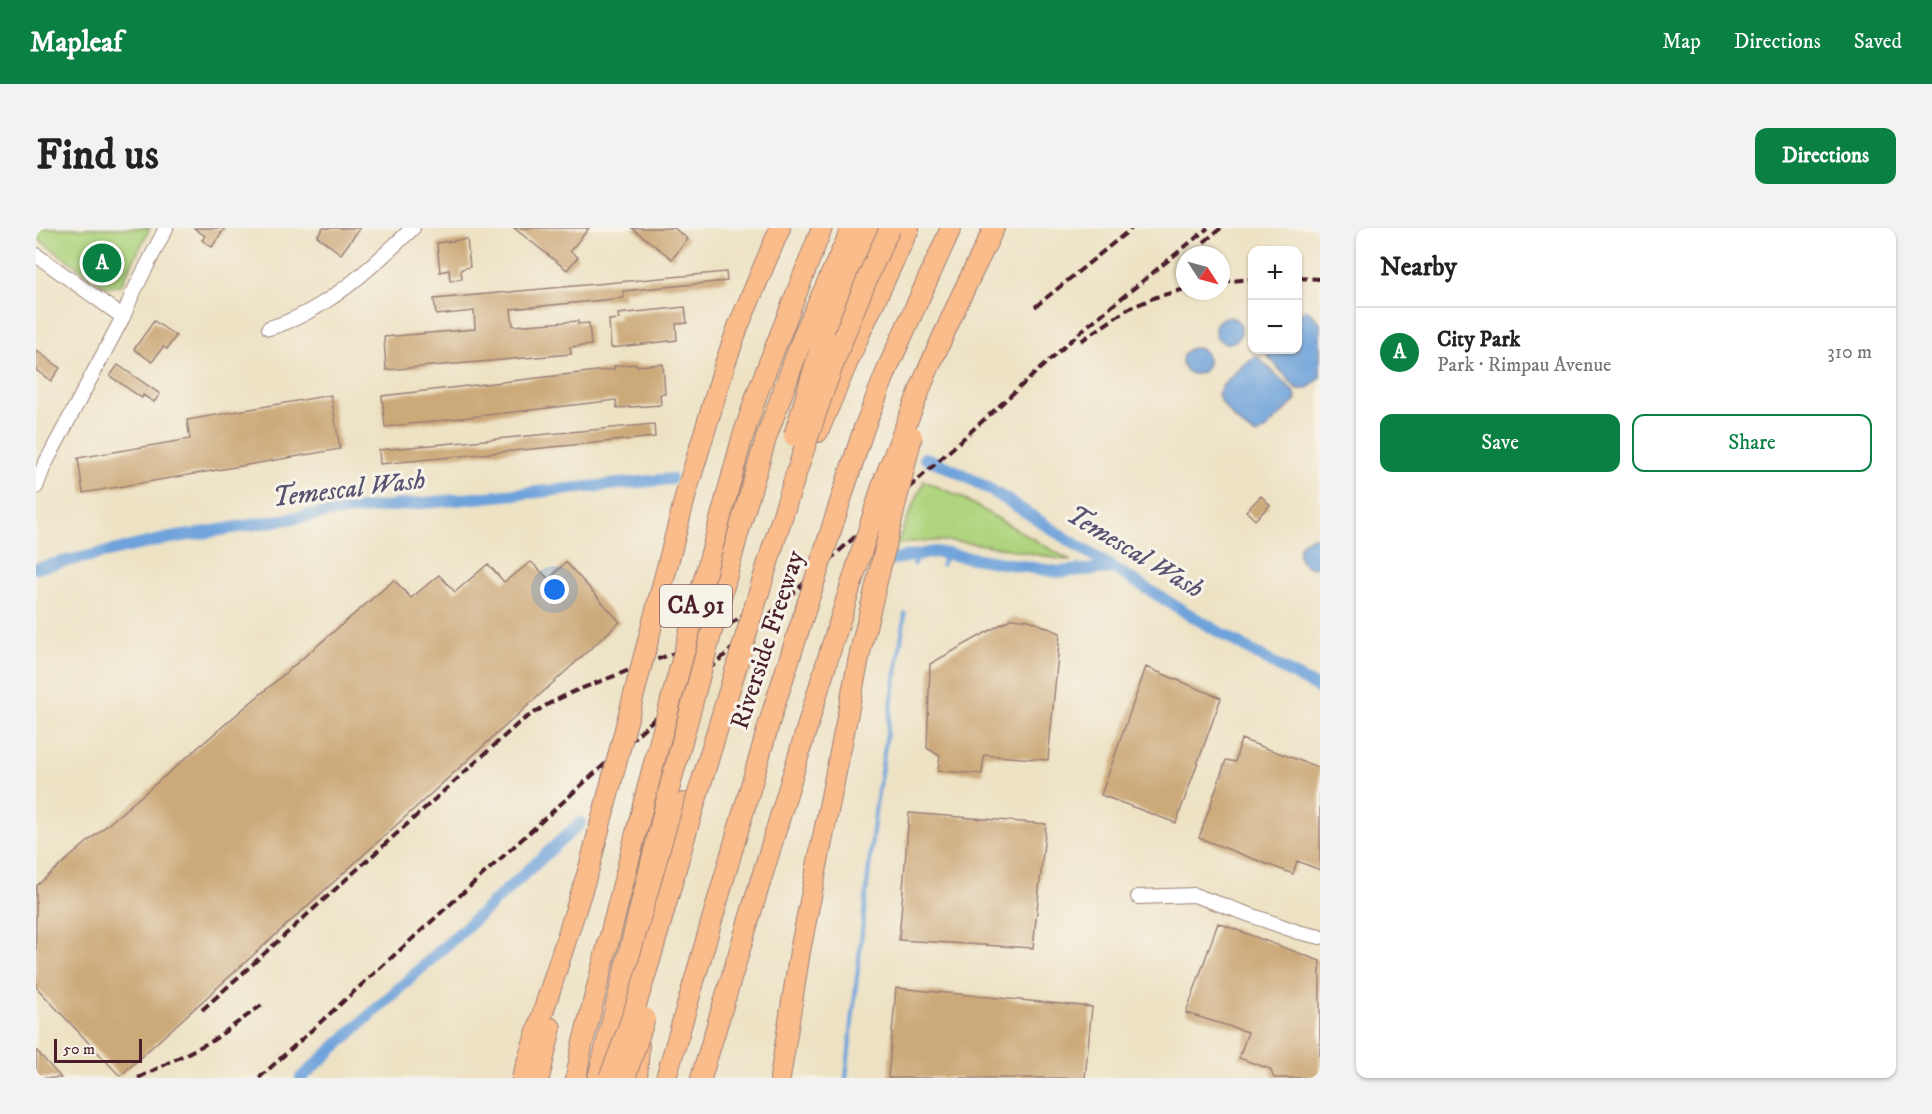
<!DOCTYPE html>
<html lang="en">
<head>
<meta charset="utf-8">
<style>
  :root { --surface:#fff; --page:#f2f2f2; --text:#222; --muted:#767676; --line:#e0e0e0; --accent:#0b8043 }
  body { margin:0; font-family:"IM FELL DW Pica",serif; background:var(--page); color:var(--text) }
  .controls { position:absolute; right:18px; top:18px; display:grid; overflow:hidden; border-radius:12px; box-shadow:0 2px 4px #0004 }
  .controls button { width:54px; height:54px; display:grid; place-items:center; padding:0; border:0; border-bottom:2px solid var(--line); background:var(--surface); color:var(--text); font:30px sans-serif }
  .compass { position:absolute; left:1140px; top:18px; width:54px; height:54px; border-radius:50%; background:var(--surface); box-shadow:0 2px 4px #0004; rotate:126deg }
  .scale { position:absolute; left:18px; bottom:15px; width:88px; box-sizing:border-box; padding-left:6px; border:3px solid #4a1f2b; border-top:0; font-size:16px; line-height:21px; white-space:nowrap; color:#4a1f2b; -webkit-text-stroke:4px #f7f3e8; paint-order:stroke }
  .you { position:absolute; left:519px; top:362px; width:21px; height:21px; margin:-15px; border:4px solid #fff; border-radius:50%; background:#1a73e8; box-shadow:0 0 0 9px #1a73e833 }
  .badge { display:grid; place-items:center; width:39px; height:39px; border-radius:50%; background:var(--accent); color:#fff; font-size:20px; font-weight:700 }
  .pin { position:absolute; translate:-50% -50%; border:3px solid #fff; box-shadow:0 2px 6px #0006 }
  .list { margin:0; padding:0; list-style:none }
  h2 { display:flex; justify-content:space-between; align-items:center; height:78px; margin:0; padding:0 24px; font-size:26px }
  h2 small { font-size:20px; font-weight:400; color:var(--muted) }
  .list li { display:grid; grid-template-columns:39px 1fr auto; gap:18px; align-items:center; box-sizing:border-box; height:90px; padding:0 24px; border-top:2px solid var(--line) }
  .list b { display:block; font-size:22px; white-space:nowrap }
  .list p { margin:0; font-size:20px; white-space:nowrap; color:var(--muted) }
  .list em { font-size:20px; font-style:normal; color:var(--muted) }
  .actions { display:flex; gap:12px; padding:18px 24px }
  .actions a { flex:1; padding:14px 0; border:2px solid var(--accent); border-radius:12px; text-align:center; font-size:21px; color:var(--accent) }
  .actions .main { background:var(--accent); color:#fff }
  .map { position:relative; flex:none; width:1284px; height:850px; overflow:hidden; border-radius:12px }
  header { display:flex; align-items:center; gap:36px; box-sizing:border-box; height:84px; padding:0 30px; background:var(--accent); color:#fff }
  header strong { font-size:28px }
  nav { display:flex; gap:33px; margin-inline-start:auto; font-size:21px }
  .intro { display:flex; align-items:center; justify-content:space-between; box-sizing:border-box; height:144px; padding:0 36px }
  h1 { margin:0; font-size:42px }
  .button { padding:15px 27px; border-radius:12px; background:var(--accent); color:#fff; font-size:21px; font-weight:700 }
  main { display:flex; gap:36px; padding:0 36px }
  aside { flex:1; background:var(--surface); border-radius:12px; box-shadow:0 2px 4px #0004 }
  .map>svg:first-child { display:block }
</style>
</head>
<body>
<header>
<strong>Mapleaf</strong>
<nav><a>Map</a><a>Directions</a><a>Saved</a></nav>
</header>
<div class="intro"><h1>Find us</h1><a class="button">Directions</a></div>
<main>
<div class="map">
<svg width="1284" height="850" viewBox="0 0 1284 850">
  <rect width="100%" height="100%" fill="#f7f3e8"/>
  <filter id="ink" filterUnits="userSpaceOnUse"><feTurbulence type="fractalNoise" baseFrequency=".0167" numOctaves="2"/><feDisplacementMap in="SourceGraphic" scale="12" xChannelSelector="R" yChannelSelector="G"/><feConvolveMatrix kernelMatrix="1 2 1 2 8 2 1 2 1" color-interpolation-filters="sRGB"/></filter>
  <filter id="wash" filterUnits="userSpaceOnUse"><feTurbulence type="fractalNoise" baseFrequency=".008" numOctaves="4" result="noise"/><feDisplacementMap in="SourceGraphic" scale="24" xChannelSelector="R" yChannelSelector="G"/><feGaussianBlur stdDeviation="1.35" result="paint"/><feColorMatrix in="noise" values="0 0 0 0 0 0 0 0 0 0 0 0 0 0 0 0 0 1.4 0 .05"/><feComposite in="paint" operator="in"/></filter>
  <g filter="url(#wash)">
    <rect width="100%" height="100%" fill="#ede2c4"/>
    <path fill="#aed47e" stroke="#7c7a54" stroke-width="1.5" d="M 0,0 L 114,0 L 85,57 L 71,60 L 0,9 Z
      M 888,253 L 923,268 L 1035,333 C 980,324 915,304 860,317 Z"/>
    <path fill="#6da2da" stroke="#5c6082" stroke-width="1.5" d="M 1270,81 L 1284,94 L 1284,150 C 1276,157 1271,164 1260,160 L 1232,128 L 1230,122 L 1262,122 L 1262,88 Z
      M1179 102a13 13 0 1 1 26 0a13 13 0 1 1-26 0Z
      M1146 133a13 13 0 1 1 26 0a13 13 0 1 1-26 0Z
      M 1221,128 L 1258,164 L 1260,168 L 1259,173 L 1229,202 L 1221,207 C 1209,204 1185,178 1182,166 C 1186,155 1210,133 1221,128 Z
      M 1279,309 L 1284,311 L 1284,338 L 1275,340 L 1265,334 C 1259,322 1265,310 1279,309 Z"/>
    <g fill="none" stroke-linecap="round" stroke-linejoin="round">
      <path stroke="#6da2da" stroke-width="4" d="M 878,336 L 881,327
        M 906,337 L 909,326
        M 810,850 L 839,584 L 869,386"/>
      <path stroke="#6da2da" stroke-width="12" d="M 889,230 C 943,249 998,291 1047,321 C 1125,370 1203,418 1284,461
        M 858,331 L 899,324 L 1022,344 L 1077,340
        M 0,340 L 129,311 L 295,284 L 635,251
        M 265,850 L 544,595"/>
    </g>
    <g id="blocks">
      <path fill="#cca979" d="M 158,0 L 189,0 L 176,19 L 166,12 L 169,8 Z
        M 287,0 L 324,0 L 305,26 L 281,8 Z
        M 478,0 L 553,0 L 534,23 L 542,29 L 531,42 Z
        M 596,0 L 638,0 L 652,11 L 636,31 Z
        M 431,11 L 434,39 L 425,41 L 426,51 L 414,53 L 413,42 L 404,44 L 401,15 Z
        M 690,44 L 691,53 L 587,63 L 588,70 L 475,81 L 477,98 L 542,93 L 542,96 L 553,95 L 555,117 L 534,119 L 535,126 L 350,142 L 348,109 L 439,101 L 438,83 L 400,87 L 398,71 Z
        M 649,79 L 651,95 L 640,96 L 641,112 L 575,120 L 573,92 L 583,91 L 582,86 Z
        M 118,93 L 140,108 L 131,121 L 127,119 L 116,134 L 98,121 Z
        M 0,122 L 24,140 L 15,153 L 0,142 Z
        M 601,136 L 601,138 L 627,136 L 629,166 L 624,166 L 625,177 L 581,180 L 580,172 L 349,199 L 346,168 L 578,141 L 578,138 Z
        M 82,137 L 124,166 L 118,174 L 107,167 L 106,170 L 74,148 Z
        M 295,167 L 304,221 L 47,265 L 42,230 L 154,211 L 151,192 Z
        M 618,196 L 619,209 L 344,236 L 343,222 Z
        M 1225,268 L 1234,277 L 1219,292 L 1210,283 Z
        M 495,334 L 513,351 L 530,334 L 584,394 L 84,848 L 0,759 L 0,658 L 358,352 L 375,370 L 403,347 L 419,364 L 452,336 L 468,354 Z
        M 976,390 L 993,392 L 1024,405 L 1012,532 L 948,527 L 946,546 L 902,543 L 904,528 L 891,520 L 894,436 Z
        M 1110,439 L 1185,470 L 1140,595 L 1065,567 Z
        M 1205,511 L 1284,540 L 1284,642 L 1261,633 L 1257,646 L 1163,610 L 1190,532 L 1199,534 Z
        M 873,585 L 1010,596 L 997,720 L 863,712 Z
        M 1182,695 L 1284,733 L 1284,850 L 1238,850 L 1234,841 L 1203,830 L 1212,804 L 1150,785 Z
        M 860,760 L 1056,779 L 1049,850 L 852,850 Z
        M 0,822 L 25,850 L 0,850 Z"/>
    </g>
  </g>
  <g filter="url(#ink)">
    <use href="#blocks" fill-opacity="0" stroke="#9c8078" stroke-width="1.5"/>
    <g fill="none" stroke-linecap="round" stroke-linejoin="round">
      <defs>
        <path id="minor" d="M 0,27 L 87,89
          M 233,100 C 289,84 336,39 377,0
          M 0,259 L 8,238 L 87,89 L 96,67 L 130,0
          M 1102,669 L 1158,667 L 1262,704 L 1284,709"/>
        <path id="highway" d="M 702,99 L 744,0
          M 768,106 L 816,0
          M 788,107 L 804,64 L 834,0
          M 891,144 L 925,68 L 958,0
          M 828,200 L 853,137 L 915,0
          M 782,204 L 824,105 L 873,0
          M 706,211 L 722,163 L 786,0
          M 599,749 L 648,575
          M 486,850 L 553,640
          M 503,850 L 515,800
          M 540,850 L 546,818 L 615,546
          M 562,850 L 635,554
          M 601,850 L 603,817
          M 630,850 L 737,482
          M 665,850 L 792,430
          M 744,850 L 764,723 L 825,420"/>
      </defs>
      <use href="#minor" stroke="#9c8078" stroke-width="16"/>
      <use href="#highway" stroke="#9c8078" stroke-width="22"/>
      <use href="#minor" stroke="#fff" stroke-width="14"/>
      <use href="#highway" stroke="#fabc8b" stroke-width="20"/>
      <path stroke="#4a1f2b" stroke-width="4" stroke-dasharray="9 4.5" stroke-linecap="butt" d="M 1168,14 L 1185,0
        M 1262,50 L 1284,51
        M 1185,54 L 1216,51
        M 999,79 L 1096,0
        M 1045,113 L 1092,81 L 1120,69 L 1149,61
        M 166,782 L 485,493 L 514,475 L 539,463 L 651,420 L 699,393 L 729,370
        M 102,850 L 176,813 L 226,777
        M 223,850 L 1050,99 L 1172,0"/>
      <defs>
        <path id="highway-bridge" d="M 758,208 L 788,107
          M 825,420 L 876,208
          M 792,430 L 849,249 L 891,144
          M 737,482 L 828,200
          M 615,546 L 706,211
          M 635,554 L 704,299 L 731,207 L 768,106
          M 553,640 L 651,262 L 689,136 L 702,99
          M 573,850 C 607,769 628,680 653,595 C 680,503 709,411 737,318 C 771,210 805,103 854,0
          M 589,850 L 609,790"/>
      </defs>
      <use href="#highway-bridge" stroke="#9c8078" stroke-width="22" stroke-linecap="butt"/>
      <use href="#highway-bridge" stroke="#fabc8b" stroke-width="20"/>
    </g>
  </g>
  <g text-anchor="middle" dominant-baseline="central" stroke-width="6" stroke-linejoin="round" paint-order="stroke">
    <rect fill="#f7f3e8" stroke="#7e5f64" stroke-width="1.5" x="624" y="357" width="72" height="42" rx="4.5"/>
    <g font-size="24" font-weight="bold" fill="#4a1f2b">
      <text x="660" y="378">CA 91</text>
    </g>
    <g font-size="26" fill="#4a1f2b" stroke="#f7f3e8">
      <text transform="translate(732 412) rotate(-72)">Riverside Freeway</text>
    </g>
    <g font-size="27" font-style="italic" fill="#585371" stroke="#f7f3e8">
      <text transform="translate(313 261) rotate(-7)">Temescal Wash</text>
      <text transform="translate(1099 324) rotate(31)">Temescal Wash</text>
    </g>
  </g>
</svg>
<div class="controls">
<button>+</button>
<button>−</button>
</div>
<svg class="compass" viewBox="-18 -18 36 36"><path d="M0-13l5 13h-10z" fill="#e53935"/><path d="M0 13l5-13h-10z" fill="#767676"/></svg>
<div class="scale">50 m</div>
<div class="you"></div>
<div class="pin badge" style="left:66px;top:35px">A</div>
</div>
<aside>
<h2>Nearby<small></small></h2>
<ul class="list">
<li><span class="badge">A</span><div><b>City Park</b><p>Park · Rimpau Avenue</p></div><em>310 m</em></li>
</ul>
<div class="actions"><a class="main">Save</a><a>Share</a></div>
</aside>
</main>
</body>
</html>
